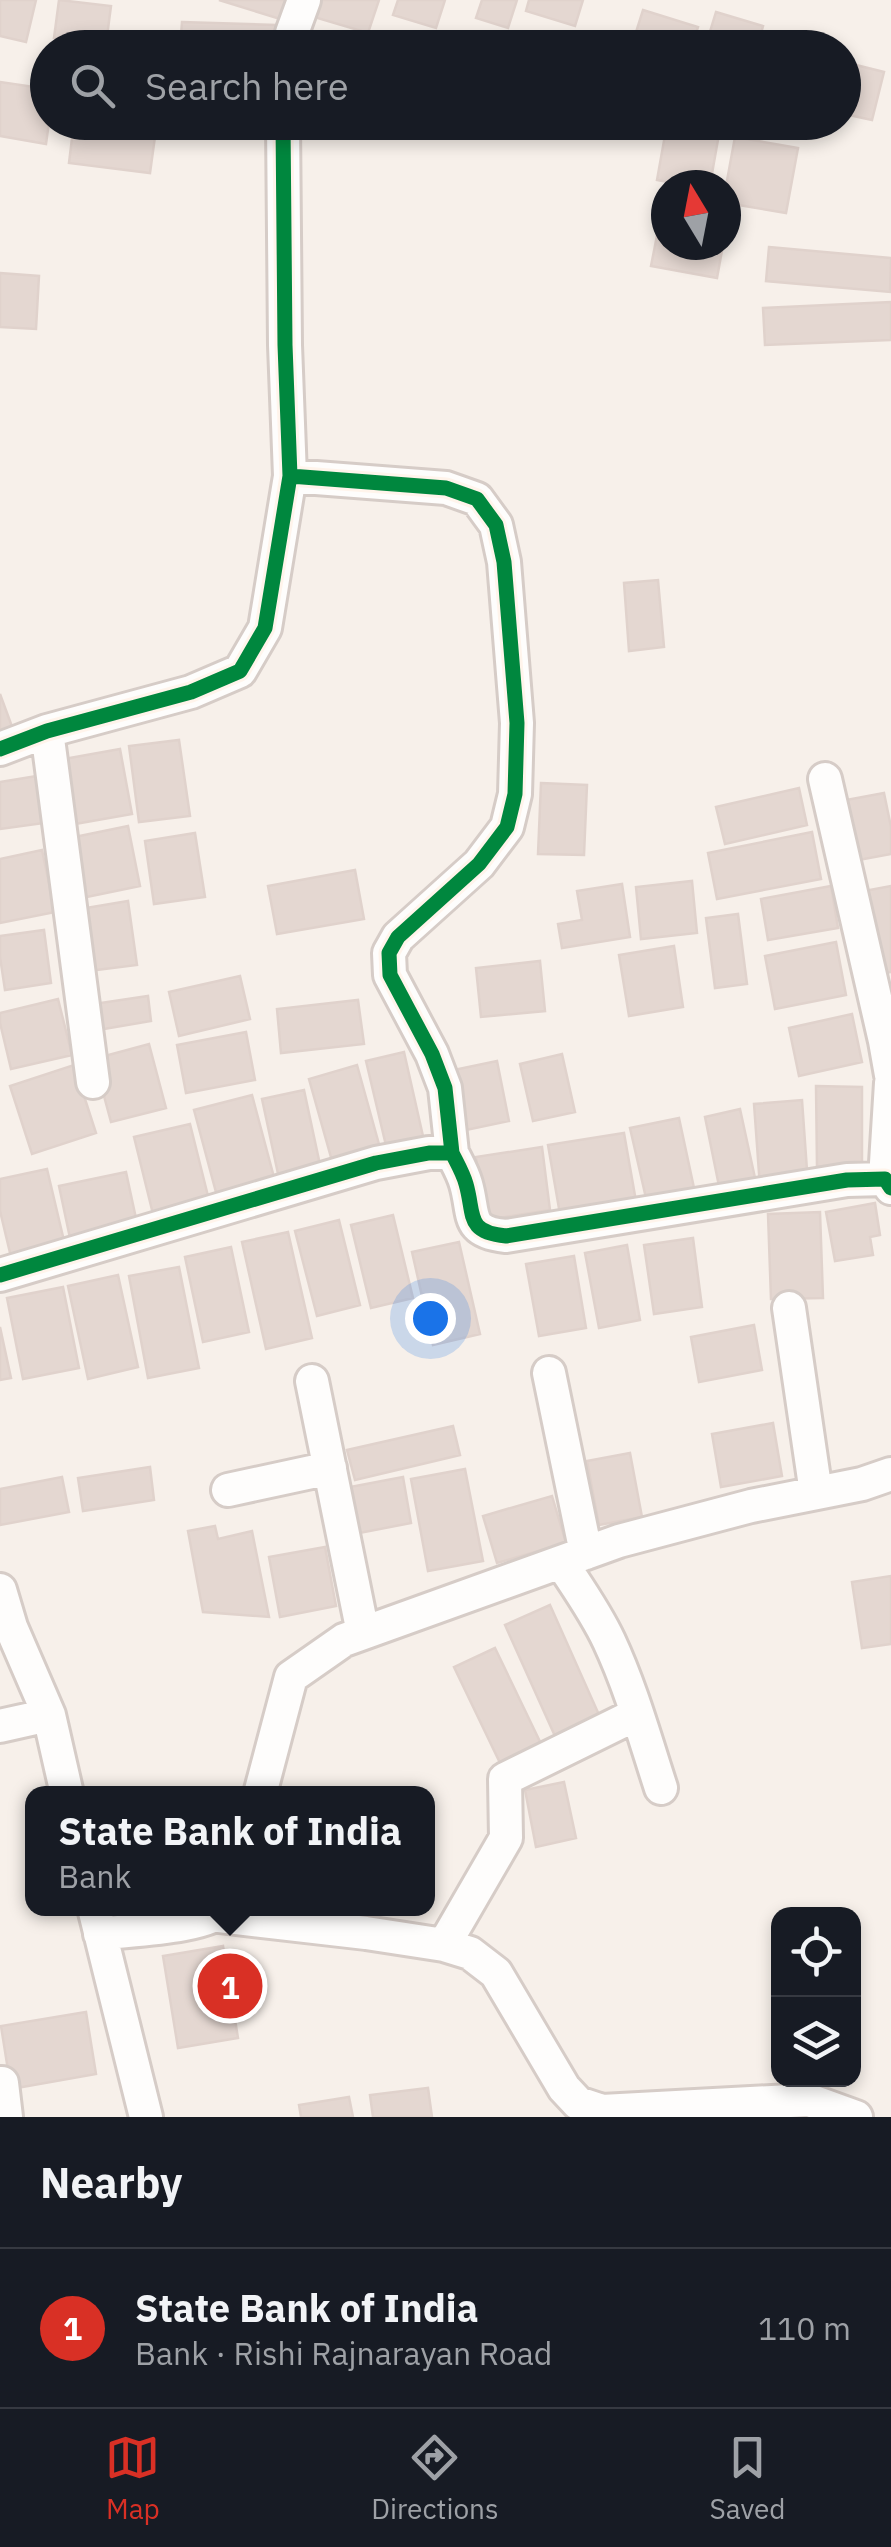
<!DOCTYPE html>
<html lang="en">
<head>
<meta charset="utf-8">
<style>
  :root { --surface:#171b24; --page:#242831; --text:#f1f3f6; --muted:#9ea1a6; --line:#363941; --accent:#d93025 }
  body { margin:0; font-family:"IBM Plex Sans",sans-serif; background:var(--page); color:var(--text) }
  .controls { position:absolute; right:30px; bottom:30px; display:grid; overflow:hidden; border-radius:20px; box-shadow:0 5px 15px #0003 }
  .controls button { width:90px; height:90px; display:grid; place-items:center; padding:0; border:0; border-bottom:2px solid var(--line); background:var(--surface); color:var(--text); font:50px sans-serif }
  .compass { position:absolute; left:651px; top:170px; width:90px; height:90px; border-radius:50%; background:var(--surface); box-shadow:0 5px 15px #0003; rotate:350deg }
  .you { position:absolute; left:430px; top:1318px; width:35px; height:35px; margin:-25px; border:8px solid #fff; border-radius:50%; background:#1a73e8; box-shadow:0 0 0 15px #1a73e833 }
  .badge { display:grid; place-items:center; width:65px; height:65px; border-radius:50%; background:var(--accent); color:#fff; font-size:32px; font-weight:700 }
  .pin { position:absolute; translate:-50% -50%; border:5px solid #fff; box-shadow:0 2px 10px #0006 }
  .popup { position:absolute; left:25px; top:1786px; width:410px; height:130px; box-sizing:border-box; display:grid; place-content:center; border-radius:20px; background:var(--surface); filter:drop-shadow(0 2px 8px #0005); font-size:32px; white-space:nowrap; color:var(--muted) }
  .popup b { font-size:38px; color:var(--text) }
  .popup::after { content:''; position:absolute; left:50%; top:100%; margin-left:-20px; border:20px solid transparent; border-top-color:var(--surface) }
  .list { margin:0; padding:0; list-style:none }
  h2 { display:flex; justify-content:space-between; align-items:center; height:130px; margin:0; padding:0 40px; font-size:42px }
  h2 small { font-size:32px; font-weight:400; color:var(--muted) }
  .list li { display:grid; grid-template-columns:65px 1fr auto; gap:30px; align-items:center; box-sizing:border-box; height:160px; padding:0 40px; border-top:2px solid var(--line) }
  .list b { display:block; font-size:38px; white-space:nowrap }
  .list p { margin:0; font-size:32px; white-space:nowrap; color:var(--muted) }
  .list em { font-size:32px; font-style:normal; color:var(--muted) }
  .icon { flex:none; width:55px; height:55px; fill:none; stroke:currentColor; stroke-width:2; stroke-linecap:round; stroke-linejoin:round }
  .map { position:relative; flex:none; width:891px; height:2117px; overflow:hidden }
  .search { position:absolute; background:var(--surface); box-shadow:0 5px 15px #0003; left:30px; right:30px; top:30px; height:110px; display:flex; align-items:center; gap:25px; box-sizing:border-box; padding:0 35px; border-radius:55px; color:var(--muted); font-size:38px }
  .sheet { height:290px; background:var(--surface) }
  nav { display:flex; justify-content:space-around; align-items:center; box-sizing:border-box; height:140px; border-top:2px solid var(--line); background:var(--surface); font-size:28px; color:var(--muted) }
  nav a { display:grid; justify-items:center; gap:5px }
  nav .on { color:var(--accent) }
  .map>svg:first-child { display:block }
</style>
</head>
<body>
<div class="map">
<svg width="891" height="2117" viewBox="0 0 891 2117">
  <rect width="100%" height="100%" fill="#f7f0ea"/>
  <path fill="#e4d7d1" stroke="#e0d2cc" stroke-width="2.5" d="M 0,0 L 36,0 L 26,42 L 0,36 Z
    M 59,0 L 111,6 L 106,44 L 54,38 Z
    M 219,0 L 286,0 L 280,19 Z
    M 320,0 L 379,0 L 368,33 L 314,17 Z
    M 398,0 L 445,0 L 436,28 L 393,15 Z
    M 482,0 L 517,0 L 508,28 L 476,18 Z
    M 529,0 L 583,0 L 575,26 L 526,11 Z
    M 643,10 L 698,27 L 691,48 L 631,48 Z
    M 716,12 L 763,26 L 757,48 L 705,48 Z
    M 182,22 L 276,25 L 276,48 L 180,48 Z
    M 123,39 L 168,45 L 168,48 L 122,48 Z
    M 844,62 L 884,72 L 872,120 L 844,114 Z
    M 0,82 L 48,89 L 49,122 L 46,144 L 0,136 Z
    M 74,122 L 157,122 L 150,173 L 69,163 Z
    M 667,124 L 719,134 L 710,185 L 684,185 L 657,180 Z
    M 735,137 L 798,148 L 786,213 L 726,203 L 726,186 Z
    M 662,210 L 666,210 L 666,245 L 723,245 L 717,278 L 651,266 Z
    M 769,247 L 891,258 L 890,292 L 766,281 Z
    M 0,273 L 39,276 L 36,329 L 0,327 Z
    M 891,302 L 891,340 L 765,345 L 763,308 Z
    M 658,580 L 664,647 L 629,651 L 624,583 Z
    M 0,694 L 14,732 L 0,737 Z
    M 179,740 L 190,816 L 139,822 L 129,746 Z
    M 120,749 L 132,814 L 75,824 L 64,759 Z
    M 37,776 L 44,823 L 0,829 L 0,782 Z
    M 541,783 L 587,785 L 584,855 L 538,854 Z
    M 799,788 L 807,825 L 725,844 L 716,807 Z
    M 884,793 L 891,827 L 891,854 L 853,861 L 841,801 Z
    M 128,826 L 140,886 L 77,899 L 65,839 Z
    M 812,832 L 821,879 L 717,899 L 708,853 Z
    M 195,833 L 205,897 L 154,904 L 145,841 Z
    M 42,850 L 55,912 L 0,923 L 0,859 Z
    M 355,870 L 364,919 L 277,934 L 268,886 Z
    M 692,881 L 697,933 L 641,939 L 636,887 Z
    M 622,884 L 630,937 L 562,948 L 558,924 L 582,920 L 577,891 Z
    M 831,886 L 838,928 L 768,940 L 761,899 Z
    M 891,886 L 891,972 L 873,975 L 859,892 Z
    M 128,901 L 137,965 L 88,971 L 80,909 Z
    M 738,914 L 747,984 L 715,988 L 706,918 Z
    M 44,930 L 51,983 L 5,990 L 0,957 L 0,936 Z
    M 836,942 L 846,995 L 775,1009 L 765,956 Z
    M 674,946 L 683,1007 L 629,1016 L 619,955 Z
    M 540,961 L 545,1011 L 481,1017 L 476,968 Z
    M 240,976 L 250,1019 L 179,1036 L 169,992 Z
    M 148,996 L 151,1021 L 92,1031 L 87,1005 Z
    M 58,999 L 72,1055 L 11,1069 L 0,1023 L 0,1013 Z
    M 358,1000 L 364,1044 L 281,1053 L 277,1009 Z
    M 852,1014 L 862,1062 L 799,1076 L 789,1028 Z
    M 246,1032 L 255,1080 L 186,1093 L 177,1045 Z
    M 149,1044 L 166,1108 L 111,1122 L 94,1059 Z
    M 404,1052 L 425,1145 L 388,1154 L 366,1061 Z
    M 562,1054 L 575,1112 L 533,1121 L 520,1064 Z
    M 497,1061 L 509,1121 L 466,1130 L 454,1070 Z
    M 74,1065 L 96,1133 L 32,1154 L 10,1086 Z
    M 357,1065 L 382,1155 L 334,1168 L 309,1079 Z
    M 816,1086 L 862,1087 L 862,1166 L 817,1167 Z
    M 304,1090 L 322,1174 L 280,1183 L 262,1099 Z
    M 252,1095 L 275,1181 L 217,1196 L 194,1110 Z
    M 802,1100 L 808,1184 L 760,1187 L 754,1104 Z
    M 740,1109 L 755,1178 L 719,1186 L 705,1117 Z
    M 679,1118 L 694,1188 L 646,1198 L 630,1128 Z
    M 190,1124 L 210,1204 L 154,1218 L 134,1137 Z
    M 624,1133 L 637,1207 L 561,1220 L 548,1145 Z
    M 542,1147 L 550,1210 L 485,1220 L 476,1157 Z
    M 47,1169 L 65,1245 L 11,1257 L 0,1211 L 0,1179 Z
    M 126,1172 L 137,1223 L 70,1238 L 59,1186 Z
    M 875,1203 L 880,1235 L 870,1237 L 873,1255 L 835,1261 L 826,1212 Z
    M 820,1212 L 823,1298 L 771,1299 L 768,1214 Z
    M 393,1215 L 413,1298 L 371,1308 L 351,1225 Z
    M 339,1220 L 360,1305 L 317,1316 L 295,1231 Z
    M 288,1232 L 312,1338 L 266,1349 L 242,1242 Z
    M 693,1238 L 702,1307 L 654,1314 L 644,1245 Z
    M 459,1242 L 480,1334 L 433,1345 L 412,1252 Z
    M 627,1245 L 640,1320 L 599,1328 L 585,1253 Z
    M 231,1247 L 249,1332 L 203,1342 L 185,1257 Z
    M 574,1256 L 586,1328 L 539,1336 L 526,1264 Z
    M 179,1267 L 199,1368 L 148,1378 L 129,1276 Z
    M 118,1275 L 138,1367 L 88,1379 L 68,1286 Z
    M 63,1287 L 79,1368 L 23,1379 L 7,1298 Z
    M 754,1325 L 762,1370 L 699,1382 L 691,1337 Z
    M 0,1327 L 11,1378 L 0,1380 Z
    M 773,1423 L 782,1476 L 721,1487 L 712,1434 Z
    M 453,1426 L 460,1455 L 355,1480 L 347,1450 Z
    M 630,1453 L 642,1517 L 599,1525 L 587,1461 Z
    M 150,1467 L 154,1500 L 83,1511 L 78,1478 Z
    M 465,1469 L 483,1561 L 428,1571 L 411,1479 Z
    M 62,1477 L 69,1512 L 0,1525 L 0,1489 Z
    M 403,1477 L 411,1523 L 354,1534 L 345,1488 Z
    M 552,1496 L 566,1543 L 497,1563 L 483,1516 Z
    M 215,1526 L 218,1539 L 252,1531 L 269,1617 L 203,1612 L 188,1531 Z
    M 325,1547 L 336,1606 L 280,1617 L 269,1557 Z
    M 891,1576 L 891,1644 L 862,1648 L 852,1582 Z
    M 550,1605 L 600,1717 L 555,1736 L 505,1625 Z
    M 495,1648 L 543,1748 L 502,1767 L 454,1667 Z
    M 564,1782 L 576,1838 L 536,1847 L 525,1790 Z
    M 223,1946 L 238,2038 L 178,2048 L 163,1956 Z
    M 86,2012 L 96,2074 L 11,2089 L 1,2026 Z
    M 428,2088 L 432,2117 L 373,2117 L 370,2095 Z
    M 349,2097 L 353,2117 L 301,2117 L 299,2105 Z"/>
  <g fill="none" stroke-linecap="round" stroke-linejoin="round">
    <defs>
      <path id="minor" d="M 291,48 L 292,33 L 304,0
        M 290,476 L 446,488 L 477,499 L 496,525 L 504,562 L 517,723 L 515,794 L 507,827 L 479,864 L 398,937 L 389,953 L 390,975 L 432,1054 L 445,1088 L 452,1153
        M 47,731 L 93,1082
        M 0,749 L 47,731 L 191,692 L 240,671 L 265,628 L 290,476 L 285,345 L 283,122
        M 825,779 L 885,1041 L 891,1075
        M 885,1179 L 891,1083
        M 0,1275 L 376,1163 L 429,1153 L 452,1153 C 457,1163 463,1173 466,1184 C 475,1215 465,1232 506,1236 L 847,1180 L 885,1179 L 891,1188
        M 789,1308 L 816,1493
        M 549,1373 L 586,1553
        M 312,1381 L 363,1633
        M 228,1490 L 330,1468
        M 561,1562 C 578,1588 596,1613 609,1641 C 631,1688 645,1739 661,1788
        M 0,1590 L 11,1627 L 49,1715 L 67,1794
        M 0,1726 L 49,1715
        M 260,1794 L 291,1677 L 344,1640 L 619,1541 L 751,1506 L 862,1484 L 891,1474
        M 94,1908 L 146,2117
        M 219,1916 L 366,1933 L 444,1945 L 470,1953 L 496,1973 L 564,2088 L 578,2103 L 602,2111 L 809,2100 L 856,2117
        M 100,1934 C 128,1930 208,1928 225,1908
        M 444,1945 L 506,1838 L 505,1779 L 637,1714
        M 0,2083 L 2,2083 L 6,2117"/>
    </defs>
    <use href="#minor" stroke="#d6ccc7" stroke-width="38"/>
    <use href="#minor" stroke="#fefdfc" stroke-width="32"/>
    <defs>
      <path id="cycleway" d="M 290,476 L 446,488 L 477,499 L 496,525 L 504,562 L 517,723 L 515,794 L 507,827 L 479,864 L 398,937 L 389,953 L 390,975 L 432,1054 L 445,1088 L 452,1153
        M 0,749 L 47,731 L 191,692 L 240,671 L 265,628 L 290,476 L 285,345 L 283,122
        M 0,1275 L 376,1163 L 429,1153 L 452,1153 C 457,1163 463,1173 466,1184 C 475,1215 465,1232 506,1236 L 847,1180 L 885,1179 L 891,1188"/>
    </defs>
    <use href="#cycleway" stroke="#fff4eb" stroke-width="21"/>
    <use href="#cycleway" stroke="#00873e" stroke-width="15"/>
  </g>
</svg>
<div class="controls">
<button><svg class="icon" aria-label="locate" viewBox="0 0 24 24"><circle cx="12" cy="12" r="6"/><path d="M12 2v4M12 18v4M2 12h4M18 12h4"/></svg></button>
<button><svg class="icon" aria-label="layers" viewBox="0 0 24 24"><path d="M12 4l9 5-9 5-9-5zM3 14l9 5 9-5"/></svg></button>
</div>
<svg class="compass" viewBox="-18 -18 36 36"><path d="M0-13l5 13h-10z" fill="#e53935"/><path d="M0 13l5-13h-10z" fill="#9ea1a6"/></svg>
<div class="you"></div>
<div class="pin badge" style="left:230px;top:1986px">1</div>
<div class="popup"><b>State Bank of India</b>Bank</div>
<div class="search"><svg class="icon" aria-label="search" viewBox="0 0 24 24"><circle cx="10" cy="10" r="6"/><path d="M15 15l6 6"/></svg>Search here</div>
</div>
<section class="sheet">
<h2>Nearby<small></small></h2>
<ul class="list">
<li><span class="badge">1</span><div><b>State Bank of India</b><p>Bank · Rishi Rajnarayan Road</p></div><em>110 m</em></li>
</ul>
</section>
<nav>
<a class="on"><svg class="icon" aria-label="map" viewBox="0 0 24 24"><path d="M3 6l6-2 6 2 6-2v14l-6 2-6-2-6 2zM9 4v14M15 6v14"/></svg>Map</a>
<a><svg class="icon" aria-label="directions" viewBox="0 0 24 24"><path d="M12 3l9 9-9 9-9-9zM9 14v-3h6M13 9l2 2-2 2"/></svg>Directions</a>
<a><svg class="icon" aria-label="saved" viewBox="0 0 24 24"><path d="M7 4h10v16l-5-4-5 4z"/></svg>Saved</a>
</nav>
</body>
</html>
